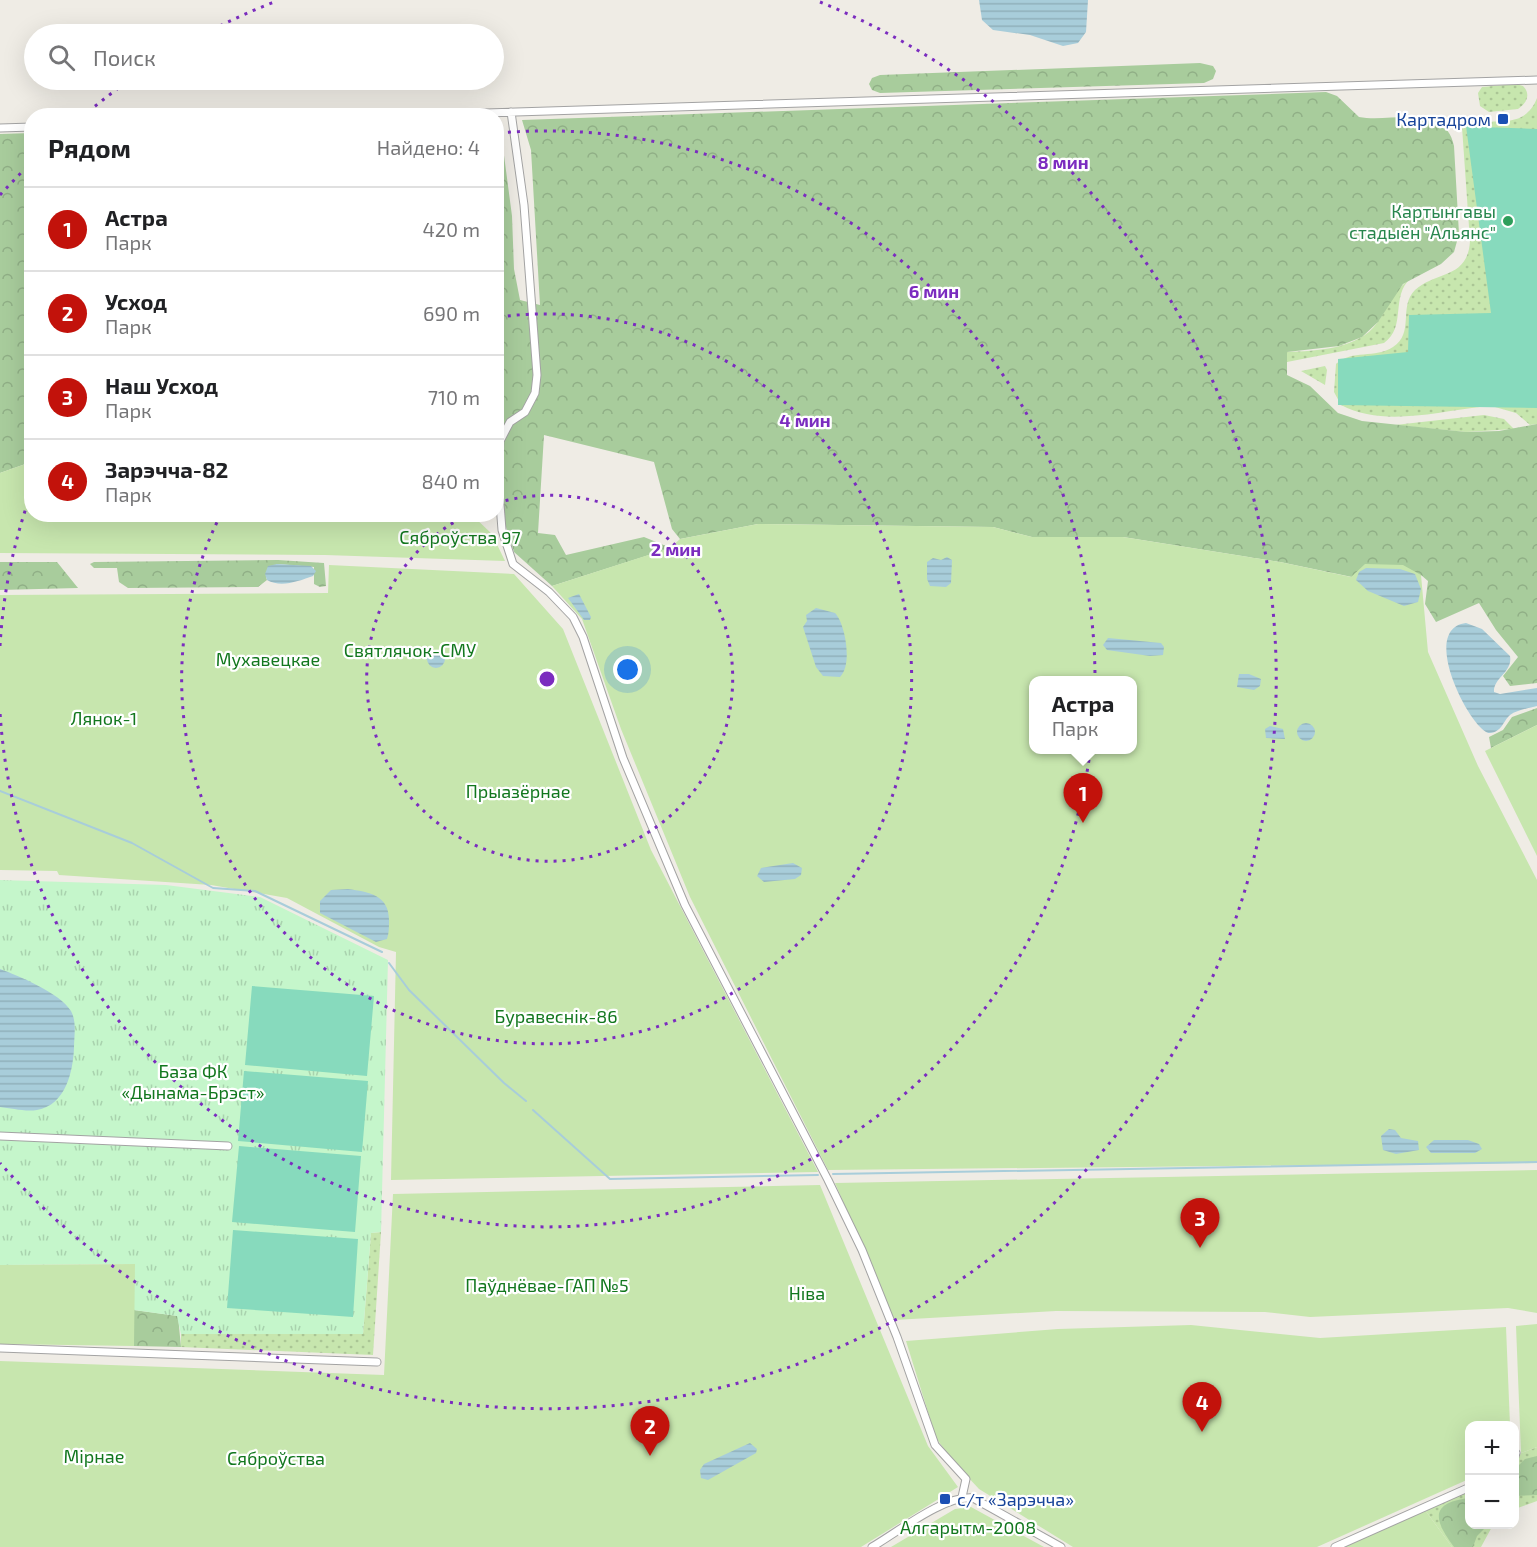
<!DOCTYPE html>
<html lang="ru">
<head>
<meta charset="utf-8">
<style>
  :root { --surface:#fff; --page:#f2f2f2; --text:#202124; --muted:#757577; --line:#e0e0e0; --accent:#c2120b }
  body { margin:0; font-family:"Exo 2",sans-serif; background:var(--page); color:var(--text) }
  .controls { position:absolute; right:18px; bottom:18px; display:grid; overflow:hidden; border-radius:12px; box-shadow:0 6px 24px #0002 }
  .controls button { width:54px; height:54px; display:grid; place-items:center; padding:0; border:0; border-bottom:2px solid var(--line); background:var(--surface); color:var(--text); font:30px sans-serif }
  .you { position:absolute; left:628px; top:670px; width:21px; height:21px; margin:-15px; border:4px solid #fff; border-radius:50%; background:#1a73e8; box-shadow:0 0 0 9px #1a73e833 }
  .badge { display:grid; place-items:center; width:39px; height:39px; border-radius:50%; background:var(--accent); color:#fff; font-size:20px; font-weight:700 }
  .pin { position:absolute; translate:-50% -50px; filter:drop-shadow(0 2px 3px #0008) }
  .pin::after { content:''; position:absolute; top:32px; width:21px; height:18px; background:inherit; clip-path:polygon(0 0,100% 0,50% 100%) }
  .popup { position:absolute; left:1029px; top:676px; width:108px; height:78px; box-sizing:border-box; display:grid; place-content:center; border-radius:12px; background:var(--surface); filter:drop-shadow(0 2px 4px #0005); font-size:20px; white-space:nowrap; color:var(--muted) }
  .popup b { font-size:22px; color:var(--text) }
  .popup::after { content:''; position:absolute; left:50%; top:100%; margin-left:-12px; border:12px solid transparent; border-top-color:var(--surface) }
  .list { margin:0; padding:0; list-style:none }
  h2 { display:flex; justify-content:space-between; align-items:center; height:78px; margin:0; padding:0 24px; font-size:26px }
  h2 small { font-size:20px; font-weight:400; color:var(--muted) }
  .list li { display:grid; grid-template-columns:39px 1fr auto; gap:18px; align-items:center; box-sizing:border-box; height:84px; padding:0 24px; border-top:2px solid var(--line) }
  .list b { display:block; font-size:22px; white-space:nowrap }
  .list p { margin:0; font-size:20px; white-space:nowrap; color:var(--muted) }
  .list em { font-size:20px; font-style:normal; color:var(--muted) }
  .icon { flex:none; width:33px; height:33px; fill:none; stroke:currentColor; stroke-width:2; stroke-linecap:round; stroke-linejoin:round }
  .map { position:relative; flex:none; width:1537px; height:1547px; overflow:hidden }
  .search { position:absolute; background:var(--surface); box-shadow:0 6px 24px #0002; left:24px; top:24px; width:480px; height:66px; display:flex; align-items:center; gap:15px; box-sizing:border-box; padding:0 21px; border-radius:33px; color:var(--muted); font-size:22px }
  .panel { position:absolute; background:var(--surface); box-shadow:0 6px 24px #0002; left:24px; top:108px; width:480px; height:414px; border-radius:24px }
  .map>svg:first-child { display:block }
</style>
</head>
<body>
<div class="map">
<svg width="1537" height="1547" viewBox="0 0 1537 1547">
  <defs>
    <pattern id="grass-dots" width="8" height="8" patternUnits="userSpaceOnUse" patternTransform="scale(1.5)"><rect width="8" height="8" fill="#c7e6ae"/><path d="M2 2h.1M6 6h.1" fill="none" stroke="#aac595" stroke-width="1.8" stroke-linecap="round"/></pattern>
    <pattern id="forest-crowns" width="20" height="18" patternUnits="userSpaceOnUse" patternTransform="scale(1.5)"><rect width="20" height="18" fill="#a8cc9c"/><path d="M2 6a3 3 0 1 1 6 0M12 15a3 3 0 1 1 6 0" fill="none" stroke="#90af86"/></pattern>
    <pattern id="park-tufts" width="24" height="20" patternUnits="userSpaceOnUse" patternTransform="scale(1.5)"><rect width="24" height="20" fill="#c5f6cb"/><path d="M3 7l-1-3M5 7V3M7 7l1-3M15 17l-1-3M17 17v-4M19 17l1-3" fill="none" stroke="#a9d2ae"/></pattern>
    <pattern id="water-rules" width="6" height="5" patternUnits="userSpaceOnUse" patternTransform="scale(1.5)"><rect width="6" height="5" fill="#a8cdda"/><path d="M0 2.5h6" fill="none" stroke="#90b0bb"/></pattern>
  </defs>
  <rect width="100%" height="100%" fill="#efece5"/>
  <path fill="url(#grass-dots)" d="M 1516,84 L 1523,86 C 1531,94 1527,103 1518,109 L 1489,112 L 1480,106 L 1478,93 L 1482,87 Z
    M 1537,98 L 1537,135 L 1496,280 L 1480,407 C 1436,412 1382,427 1341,405 L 1334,392 L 1336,364 C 1352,349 1375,359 1393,347 C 1415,333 1398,307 1415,290 C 1436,271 1468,279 1470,241 L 1462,127 L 1480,127 L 1478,122 C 1500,120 1526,127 1537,98 Z
    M 1411,278 C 1390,296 1407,327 1384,343 L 1287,362 L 1287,352 C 1316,351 1359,349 1377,323 C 1389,306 1394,290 1411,278 Z
    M 1325,366 L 1327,370 L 1325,385 L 1301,371 Z
    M 1495,407 L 1537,407 L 1537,424 L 1530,425 L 1516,413 Z
    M 1484,415 L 1504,419 L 1514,429 L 1466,432 L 1395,425 Z
    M 381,1232 L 373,1355 L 181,1347 L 181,1334 L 363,1334 L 371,1233 Z
    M 1537,1447 L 1537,1501 L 1515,1509 L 1515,1466 L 1521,1453 Z
    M 1469,1490 L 1470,1524 L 1493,1525 L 1481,1547 L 1452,1547 L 1425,1510 Z"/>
  <path fill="url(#forest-crowns)" d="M 1200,63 L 1213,66 L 1216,71 L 1213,79 L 1204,83 L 880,93 L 872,90 L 869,84 L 872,78 L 880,75 Z
    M 1326,92 L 1337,96 L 1359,117 C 1391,123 1445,102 1454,146 L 1459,234 L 1454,252 L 1441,264 L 1403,284 L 1378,322 L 1362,337 L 1339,346 L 1287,352 L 1287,375 L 1310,386 L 1338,413 L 1362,421 L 1466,432 L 1499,431 L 1537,424 L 1537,683 L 1510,686 L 1503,676 L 1518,657 L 1496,630 L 1479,603 L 1436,622 L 1425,604 L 1428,581 L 1421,575 L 1352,577 L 1280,562 L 1123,537 L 1032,537 L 993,527 L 758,524 L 680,539 L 672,529 L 654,462 L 544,435 L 538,533 L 555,535 L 566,555 L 644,537 L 671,548 L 552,586 L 514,552 L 497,499 L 496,124 L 500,125 L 512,216 L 514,269 L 520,300 L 540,305 L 531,150 L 522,120 Z
    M 32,133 L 31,462 L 0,473 L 0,134 Z
    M 278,560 L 324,563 L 326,586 L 320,587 L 314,584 L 314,567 L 277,564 L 266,577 L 267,580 L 258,587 L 128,588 L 119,582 L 117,568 L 94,568 L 90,564 L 94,562 Z
    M 0,562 L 57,562 L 78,588 L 0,590 Z
    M 1537,708 L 1537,725 L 1491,748 L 1489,737 L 1503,730 L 1512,717 Z
    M 134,1310 L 178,1316 L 181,1347 L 134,1346 Z
    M 1537,1456 L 1537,1495 L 1515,1496 L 1515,1469 L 1525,1459 Z
    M 1469,1498 L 1470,1524 L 1488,1525 L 1477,1536 L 1473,1547 L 1454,1547 C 1434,1520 1429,1503 1469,1498 Z"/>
  <path fill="url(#park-tufts)" d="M 0,880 L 166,885 L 260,897 L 388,960 L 381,1232 L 371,1233 L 363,1334 L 181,1334 L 177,1316 L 134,1310 L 134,1264 L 0,1265 Z"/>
  <path fill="#c7e6ae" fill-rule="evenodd" d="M 31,462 L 32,514 L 472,515 L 492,534 L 505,561 L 325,555 L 0,553 L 0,473 Z
    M 758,524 L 993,527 L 1032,537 L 1123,537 L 1280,562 L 1351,577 L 1365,564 L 1403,565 L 1421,575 L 1428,652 L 1478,766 L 1537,880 L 1537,1163 L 828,1170 L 690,897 L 621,729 L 582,619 L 552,586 L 670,548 L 680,539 ZM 1034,680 L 1132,680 L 1132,750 L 1034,750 Z
    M 329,565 L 514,574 L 563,629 L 651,850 L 818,1172 L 391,1180 L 396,952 L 379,947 L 287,898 L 211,885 L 59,875 L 57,871 L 0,870 L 0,595 L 328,593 Z
    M 1537,725 L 1537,856 L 1485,751 Z
    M 1537,1170 L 1537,1313 L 1508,1308 L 1310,1317 L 1265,1312 L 1056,1311 L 894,1320 L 835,1183 Z
    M 820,1185 L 928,1446 L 958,1487 L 861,1547 L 0,1547 L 0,1361 L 384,1375 L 393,1194 Z
    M 135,1264 L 134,1346 L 0,1344 L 0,1265 Z
    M 1537,1324 L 1537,1447 L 1521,1453 L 1516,1326 Z
    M 1191,1325 L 1320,1338 L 1506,1327 L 1510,1425 L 1470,1426 L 1469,1479 L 1317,1547 L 1073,1547 L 979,1489 L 953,1461 L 936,1438 L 906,1341 L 1058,1329 Z
    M 971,1507 L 1044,1547 L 891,1547 L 955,1509 Z
    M 1425,1510 L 1452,1547 L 1341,1547 Z"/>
  <path fill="#87dabd" d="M 1478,122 L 1480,127 L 1537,129 L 1537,408 L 1338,405 L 1338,359 L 1408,352 L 1409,315 L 1491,313 L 1466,126 Z
    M 252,986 L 374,996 L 367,1076 L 245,1065 Z
    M 244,1071 L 368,1081 L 362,1152 L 238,1141 Z
    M 239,1146 L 361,1156 L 355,1232 L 232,1222 Z
    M 233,1230 L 358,1239 L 353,1317 L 227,1308 Z"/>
  <path fill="url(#water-rules)" d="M 979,0 L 1088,0 L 1086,32 L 1078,43 L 1063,46 L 1030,35 L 993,30 L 982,20 Z
    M 947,557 L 952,560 L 951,583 L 946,587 L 930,586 L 927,579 L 927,562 L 933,558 L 941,560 Z
    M 277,564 L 311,566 L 316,571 L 313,576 C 299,581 281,588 267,580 L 265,574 L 268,566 Z
    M 1366,568 L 1400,569 L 1415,574 L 1421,589 L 1418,602 L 1404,606 L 1368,591 L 1356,580 L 1359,572 Z
    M 579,594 L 591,617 L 590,620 L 584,620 L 568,598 Z
    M 816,608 L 835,613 C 845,623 853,665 840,677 L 823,676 L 816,667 L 803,627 L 807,621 L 806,615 Z
    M 1466,623 L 1482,629 L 1510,656 C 1513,672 1493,678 1494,692 L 1500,694 L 1537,688 L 1537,706 C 1529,708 1517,710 1510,715 C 1503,721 1502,732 1490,733 C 1473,734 1417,629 1466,623 Z
    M 1108,638 L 1161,643 L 1164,647 L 1163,655 L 1150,656 L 1107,650 L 1103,645 Z
    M427 659a9 9 0 1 1 18 0a9 9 0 1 1-18 0Z
    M 1239,674 L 1249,674 L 1261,679 L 1260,686 L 1254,690 L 1237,687 Z
    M1297 732a9 9 0 1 1 18 0a9 9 0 1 1-18 0Z
    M 1270,726 L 1283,729 L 1285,739 L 1266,738 L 1265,729 Z
    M 793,863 L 802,868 L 801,875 L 795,879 L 764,882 L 757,876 L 761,868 Z
    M 348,889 C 369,892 389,895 389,920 C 389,927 389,933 387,939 L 376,942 L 320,913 L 320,901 L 331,890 Z
    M 0,969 C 19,976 60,993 71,1011 C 77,1022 74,1036 74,1048 C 73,1071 66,1105 37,1110 C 25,1112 11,1108 0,1107 Z
    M 1389,1129 L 1395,1130 L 1401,1138 L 1418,1141 L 1419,1150 L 1396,1154 L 1383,1150 L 1381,1136 Z
    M 1434,1140 L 1468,1140 L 1479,1144 L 1482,1149 L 1475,1153 L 1431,1153 L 1426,1147 Z
    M 750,1443 L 757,1449 L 756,1453 L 708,1480 L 701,1478 L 700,1470 L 704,1464 Z"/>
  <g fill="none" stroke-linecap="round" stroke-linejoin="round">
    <path stroke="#a8cdda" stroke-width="2" d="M 0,791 L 132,843 L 213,888 L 255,891 L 382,952
      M 389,963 L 409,990 L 504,1083 L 526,1101
      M 533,1110 L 610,1179 L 818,1175
      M 833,1174 L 1537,1162"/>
    <defs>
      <path id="street" d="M 511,112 L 524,205 L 537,375 L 535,393 L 525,412 L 510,422 L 500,441 L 498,478 L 502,530 L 513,564 L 549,592 L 573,617 L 583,637 L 623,758 L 685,905 L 828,1180 L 862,1250 L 897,1337 L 935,1445 L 966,1479 L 962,1497
        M 388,116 L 1537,80
        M 0,128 L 32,127
        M 0,1136 L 228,1146
        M 0,1348 L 377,1362
        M 1514,1459 L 1516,1453
        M 872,1547 C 898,1532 944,1495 973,1498 L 1061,1547
        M 1335,1547 L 1470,1487"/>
    </defs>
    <use href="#street" stroke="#a3a3a3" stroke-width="9"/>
    <use href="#street" stroke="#fff" stroke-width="7"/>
  </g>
  <g fill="none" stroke="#7b2cbf" stroke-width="3" stroke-dasharray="3 6">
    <path d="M497 503A183 183 0 1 1 467 515"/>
    <path d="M499 317A365 365 0 1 1 220 516"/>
    <path d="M0 646A548 548 0 0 1 30 496M499 133A548 548 0 1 1 0 712"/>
    <path d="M0 195A730 730 0 0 1 31 163M88 112A730 730 0 0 1 128 81M204 34A730 730 0 0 1 274 2M820 2A730 730 0 1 1 0 1163"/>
  </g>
  <g fill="#1a4fb4" stroke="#fff" stroke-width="2">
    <rect x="1497" y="113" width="12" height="12" rx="3"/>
    <rect x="939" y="1493" width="12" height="12" rx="3"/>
  </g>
  <circle fill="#2e9e5b" stroke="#fff" stroke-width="2" cx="1508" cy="221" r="6"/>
  <g text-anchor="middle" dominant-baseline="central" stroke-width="4.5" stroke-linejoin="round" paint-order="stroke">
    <g font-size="18" fill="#164399" stroke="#fff" text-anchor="end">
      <text x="1491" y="119">Картадром</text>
      <text x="957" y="1499" text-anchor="start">с/т «Зарэчча»</text>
    </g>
    <g font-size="18" fill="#27864d" stroke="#fff" text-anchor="end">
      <text x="1496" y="211">Картынгавы<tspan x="1496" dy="21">стадыён "Альянс"</tspan></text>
    </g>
    <g font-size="18" fill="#12771e" stroke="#fff">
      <text x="460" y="537">Сяброўства 97</text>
      <text x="410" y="650">Святлячок-СМУ</text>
      <text x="268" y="659">Мухавецкае</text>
      <text x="104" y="718">Лянок-1</text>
      <text x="518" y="791">Прыазёрнае</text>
      <text x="556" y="1016">Буравеснік-86</text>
      <text x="193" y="1071">База ФК<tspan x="193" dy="21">«Дынама-Брэст»</tspan></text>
      <text x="547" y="1285">Паўднёвае-ГАП №5</text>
      <text x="807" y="1293">Ніва</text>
      <text x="94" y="1456">Мірнае</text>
      <text x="276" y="1458">Сяброўства</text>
      <text x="968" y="1527">Алгарытм-2008</text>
    </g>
  </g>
  <circle cx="547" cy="679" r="9" fill="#7b2cbf" stroke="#fff" stroke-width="3"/>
  <g font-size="18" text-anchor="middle" font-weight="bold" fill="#7b2cbf" stroke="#fff" stroke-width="4.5" stroke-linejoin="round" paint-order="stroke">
    <text x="1063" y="169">8 мин</text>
    <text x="934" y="298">6 мин</text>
    <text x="805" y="427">4 мин</text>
    <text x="676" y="556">2 мин</text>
  </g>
</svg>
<div class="controls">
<button>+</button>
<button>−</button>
</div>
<div class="you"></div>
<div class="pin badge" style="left:1083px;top:823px">1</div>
<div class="popup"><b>Астра</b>Парк</div>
<div class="pin badge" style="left:650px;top:1456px">2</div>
<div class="pin badge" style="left:1200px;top:1248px">3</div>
<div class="pin badge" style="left:1202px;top:1432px">4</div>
<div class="search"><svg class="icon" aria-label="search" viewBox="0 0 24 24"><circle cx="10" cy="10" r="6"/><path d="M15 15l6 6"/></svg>Поиск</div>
<section class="panel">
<h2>Рядом<small>Найдено: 4</small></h2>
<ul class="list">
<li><span class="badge">1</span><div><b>Астра</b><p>Парк</p></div><em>420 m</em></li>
<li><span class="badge">2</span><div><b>Усход</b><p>Парк</p></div><em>690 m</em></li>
<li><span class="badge">3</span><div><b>Наш Усход</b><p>Парк</p></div><em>710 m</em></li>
<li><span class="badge">4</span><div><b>Зарэчча-82</b><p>Парк</p></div><em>840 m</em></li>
</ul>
</section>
</div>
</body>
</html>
